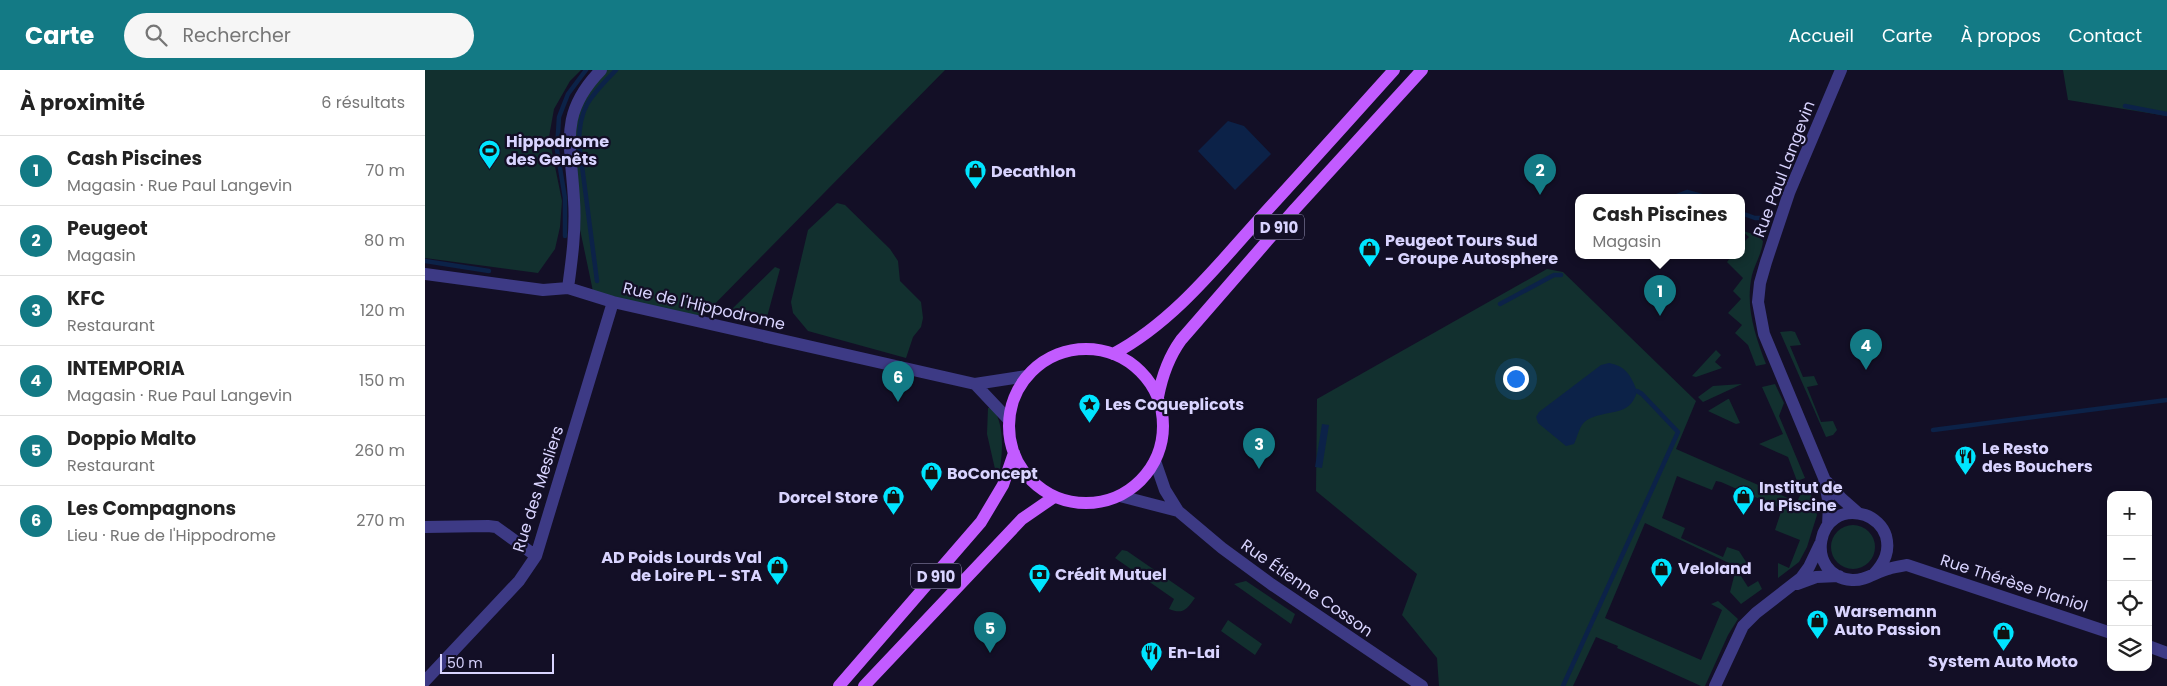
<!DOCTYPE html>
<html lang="fr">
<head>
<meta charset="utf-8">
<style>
  :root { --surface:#fff; --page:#f6f6f6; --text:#222; --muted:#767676; --line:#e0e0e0; --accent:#137a85 }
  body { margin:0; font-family:Poppins,sans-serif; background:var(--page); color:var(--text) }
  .controls { position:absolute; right:15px; bottom:15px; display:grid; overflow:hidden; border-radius:10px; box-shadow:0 2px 8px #0003 }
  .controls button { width:45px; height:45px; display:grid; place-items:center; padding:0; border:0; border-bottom:1px solid var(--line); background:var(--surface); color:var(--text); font:25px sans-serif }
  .scale { position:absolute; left:15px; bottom:12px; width:114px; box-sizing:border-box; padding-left:5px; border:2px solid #d9d4ff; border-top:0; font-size:14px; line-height:18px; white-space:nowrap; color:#d9d4ff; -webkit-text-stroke:4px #130f26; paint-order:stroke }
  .you { position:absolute; left:1090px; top:308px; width:18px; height:18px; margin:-12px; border:4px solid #fff; border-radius:50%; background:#1a73e8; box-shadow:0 0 0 8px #1a73e833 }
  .badge { display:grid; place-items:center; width:32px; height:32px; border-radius:50%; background:var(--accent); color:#fff; font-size:16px; font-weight:700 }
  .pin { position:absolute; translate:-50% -41px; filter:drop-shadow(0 1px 2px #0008) }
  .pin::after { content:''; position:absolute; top:26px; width:18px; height:15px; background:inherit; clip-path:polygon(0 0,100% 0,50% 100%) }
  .popup { position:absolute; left:1150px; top:124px; width:170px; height:65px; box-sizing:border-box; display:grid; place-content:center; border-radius:10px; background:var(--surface); filter:drop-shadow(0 1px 4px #0005); font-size:16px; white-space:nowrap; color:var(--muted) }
  .popup b { font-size:19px; color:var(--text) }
  .popup::after { content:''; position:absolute; left:50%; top:100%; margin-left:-10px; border:10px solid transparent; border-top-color:var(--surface) }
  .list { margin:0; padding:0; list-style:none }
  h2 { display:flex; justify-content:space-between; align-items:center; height:65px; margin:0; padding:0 20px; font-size:21px }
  h2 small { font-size:16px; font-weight:400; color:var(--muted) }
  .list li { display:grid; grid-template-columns:32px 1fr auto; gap:15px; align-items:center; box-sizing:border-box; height:70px; padding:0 20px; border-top:1px solid var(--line) }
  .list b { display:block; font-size:19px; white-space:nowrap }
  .list p { margin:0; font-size:16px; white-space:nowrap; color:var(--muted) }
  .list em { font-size:16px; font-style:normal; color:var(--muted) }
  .icon { flex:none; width:28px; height:28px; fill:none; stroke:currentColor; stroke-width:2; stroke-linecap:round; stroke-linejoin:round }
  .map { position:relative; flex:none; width:1742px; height:616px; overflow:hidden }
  header { display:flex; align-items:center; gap:30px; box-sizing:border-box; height:70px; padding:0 25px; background:var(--accent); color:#fff }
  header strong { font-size:24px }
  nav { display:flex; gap:28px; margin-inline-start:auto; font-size:18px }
  .search { width:350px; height:45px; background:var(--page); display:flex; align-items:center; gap:12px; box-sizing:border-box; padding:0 18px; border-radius:28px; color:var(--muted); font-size:19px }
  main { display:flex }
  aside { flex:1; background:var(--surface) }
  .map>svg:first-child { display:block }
</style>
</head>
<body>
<header>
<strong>Carte</strong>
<div class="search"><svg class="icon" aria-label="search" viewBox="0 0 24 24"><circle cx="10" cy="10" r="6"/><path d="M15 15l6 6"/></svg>Rechercher</div>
<nav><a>Accueil</a><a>Carte</a><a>À propos</a><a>Contact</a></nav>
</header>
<main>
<aside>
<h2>À proximité<small>6 résultats</small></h2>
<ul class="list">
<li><span class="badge">1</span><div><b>Cash Piscines</b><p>Magasin · Rue Paul Langevin</p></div><em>70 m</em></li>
<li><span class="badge">2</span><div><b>Peugeot</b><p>Magasin</p></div><em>80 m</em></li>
<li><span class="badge">3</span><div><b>KFC</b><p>Restaurant</p></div><em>120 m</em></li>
<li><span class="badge">4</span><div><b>INTEMPORIA</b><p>Magasin · Rue Paul Langevin</p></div><em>150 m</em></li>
<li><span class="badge">5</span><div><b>Doppio Malto</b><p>Restaurant</p></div><em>260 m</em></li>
<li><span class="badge">6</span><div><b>Les Compagnons</b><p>Lieu · Rue de l'Hippodrome</p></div><em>270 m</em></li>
</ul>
</aside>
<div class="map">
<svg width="1742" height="616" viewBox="0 0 1742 616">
  <rect width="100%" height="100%" fill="#130f26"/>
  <path fill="#12302f" d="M 0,0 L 156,0 L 145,11 L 129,39 L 124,67 L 137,131 L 135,157 L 130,179 L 113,203 L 0,188 Z
    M 176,0 L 520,0 L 273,251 L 169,226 L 149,131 L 144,81 L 154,27 Z
    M 1638,0 L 1742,0 L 1742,46 L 1643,30 Z
    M 412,133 L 420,135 L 465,179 L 473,191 L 475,211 L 496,232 L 498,248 L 496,257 L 488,267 L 481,288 L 383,261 L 368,243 L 366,232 L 383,160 Z
    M 1316,160 L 1333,166 L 1338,171 C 1337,183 1330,194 1327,205 C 1320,236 1330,265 1341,294 L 1331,296 L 1323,275 L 1310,263 L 1317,255 L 1303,243 L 1316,229 L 1308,221 L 1318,208 L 1302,192 L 1308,185 L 1316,185 L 1316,175 L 1324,167 Z
    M 350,197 L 355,199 L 342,247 L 337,249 L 310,244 L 308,238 Z
    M 1122,199 L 1138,202 L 1271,331 L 1251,379 L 1372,432 L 1378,419 L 1384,417 L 1392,445 L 1382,477 L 1374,492 L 1353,508 L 1353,493 L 1364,498 L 1375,470 L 1350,460 L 1357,439 L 1296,412 L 1291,411 L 1287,420 L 1252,406 L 1237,448 L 1260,458 L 1256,468 L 1298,487 L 1302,477 L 1314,481 L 1323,495 L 1314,503 L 1323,517 L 1333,511 L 1337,519 L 1316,534 L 1305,522 L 1311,499 L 1308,495 L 1220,453 L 1180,548 L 1276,590 L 1297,540 L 1286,534 L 1293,531 L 1313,549 L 1303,565 L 1280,616 L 1276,616 L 1192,578 L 1193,576 L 1171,567 L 1148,616 L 1014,616 L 1012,588 L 977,545 L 992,504 L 891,421 L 892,329 Z
    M 1366,261 L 1370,262 L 1376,275 L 1365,276 L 1378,307 L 1389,306 L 1393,315 L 1382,317 L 1396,352 L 1408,351 L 1412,360 L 1408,365 L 1401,367 L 1355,262 Z
    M 1291,280 L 1296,285 L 1290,292 L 1297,298 L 1271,307 L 1267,306 Z
    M 1317,314 L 1278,332 L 1273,327 L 1288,316 Z
    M 1350,314 L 1359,333 L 1354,346 L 1380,408 L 1372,411 L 1363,387 L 1334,374 L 1358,364 L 1337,317 Z
    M 1303,329 L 1304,329 L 1315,353 L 1311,354 L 1283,341 Z
    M 568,337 C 579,356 578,377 575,399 L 570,399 L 562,364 L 563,338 Z
    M1406 477a22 22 0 1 1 44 0a22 22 0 1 1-44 0Z
    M 697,480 L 702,481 L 770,528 C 762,539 758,545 744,539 L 749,529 L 690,488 Z
    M 821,511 L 870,544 L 866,554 L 809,514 Z
    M 803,550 L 837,574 L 830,585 L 796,561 Z"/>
  <path fill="#0c2248" d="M 803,51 L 819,56 L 846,84 L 810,120 L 773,81 Z
    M 1184,293 C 1201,296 1206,306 1212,321 C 1206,348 1180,339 1162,350 C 1154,355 1153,366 1149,374 L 1141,376 L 1113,353 L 1111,347 L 1114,342 L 1176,295 Z
    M 897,354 L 904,355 L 897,398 L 890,397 Z"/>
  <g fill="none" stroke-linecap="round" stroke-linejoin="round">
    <path stroke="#0c2248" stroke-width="4.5" d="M 1700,36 L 1742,44
      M 1249,127 L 1262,122 L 1280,127
      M 1316,143 L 1330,148 L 1340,148
      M 140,166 L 140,128 L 132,80 L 134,47 L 143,24 L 161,0
      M 1161,187 L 1165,185
      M 0,191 L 64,201
      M 172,211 L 154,73 C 154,36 166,26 191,0
      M 1075,234 L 1129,205 L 1136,205
      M 1508,360 L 1742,330
      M 1138,616 L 1253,362 L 1217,324 L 1212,321"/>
    <path stroke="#3d3a85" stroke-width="12" d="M 0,204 L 118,220 L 143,218 L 188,232 L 550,314 L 602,306
      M 143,218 C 147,189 151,159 149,130 C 146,74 133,44 176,0
      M 550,314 L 584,350
      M 730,391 L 740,420 L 753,441 L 797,478 L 846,514 L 997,616
      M 1402,412 L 1416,428 L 1433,443
      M 695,426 L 753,441
      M 1403,455 L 1404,435 L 1399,408 L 1339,264 L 1333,232 L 1335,213 L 1341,192 L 1364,123 L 1416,0
      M 0,457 L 63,456 L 71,457 L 111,486
      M 1449,504 C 1460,492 1465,481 1461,466 C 1458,456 1449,448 1440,445 C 1390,430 1378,506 1427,510 C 1440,511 1451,502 1463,499 C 1469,497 1476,496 1482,495 L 1686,563
      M 1372,514 L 1391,507 L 1414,506
      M 1723,576 L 1742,583
      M 0,611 L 94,511 L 111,486 L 188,232
      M 1290,616 L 1318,556 L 1331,543 L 1376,508 L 1384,497 L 1395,474"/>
    <path stroke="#c25bff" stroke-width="12" d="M584 356a77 77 0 1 1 154 0a77 77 0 1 1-154 0Z
      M 688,284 C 747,253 792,196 836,147 C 881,98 925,49 969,0
      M 733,327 C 737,306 743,288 756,270 L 870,139 L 997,0
      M 414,616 L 556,452 L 578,415 L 589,383
      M 439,616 L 597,449 L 629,427"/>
  </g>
  <defs>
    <symbol id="stadium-pin" viewBox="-11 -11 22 30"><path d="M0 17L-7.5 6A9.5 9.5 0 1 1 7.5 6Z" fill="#00e5ff" stroke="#130f26"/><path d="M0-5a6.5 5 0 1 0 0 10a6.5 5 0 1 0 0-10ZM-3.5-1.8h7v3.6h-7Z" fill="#111"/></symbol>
    <symbol id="shop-pin" viewBox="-11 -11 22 30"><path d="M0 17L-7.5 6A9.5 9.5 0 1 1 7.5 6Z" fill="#00e5ff" stroke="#130f26"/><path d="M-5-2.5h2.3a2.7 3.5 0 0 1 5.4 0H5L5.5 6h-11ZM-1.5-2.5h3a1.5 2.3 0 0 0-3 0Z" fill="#111"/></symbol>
    <symbol id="sight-pin" viewBox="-11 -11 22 30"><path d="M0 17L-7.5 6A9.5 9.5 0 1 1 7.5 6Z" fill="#00e5ff" stroke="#130f26"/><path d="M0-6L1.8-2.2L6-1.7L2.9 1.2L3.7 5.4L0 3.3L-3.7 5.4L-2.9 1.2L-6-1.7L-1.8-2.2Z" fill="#111"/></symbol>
    <symbol id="restaurant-pin" viewBox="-11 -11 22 30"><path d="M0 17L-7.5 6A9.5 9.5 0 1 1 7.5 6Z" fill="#00e5ff" stroke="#130f26"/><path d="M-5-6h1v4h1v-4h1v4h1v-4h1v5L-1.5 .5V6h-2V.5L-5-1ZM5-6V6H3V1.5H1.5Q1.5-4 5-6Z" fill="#111"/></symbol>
    <symbol id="bank-pin" viewBox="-11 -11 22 30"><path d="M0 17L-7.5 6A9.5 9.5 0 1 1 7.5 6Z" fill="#00e5ff" stroke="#130f26"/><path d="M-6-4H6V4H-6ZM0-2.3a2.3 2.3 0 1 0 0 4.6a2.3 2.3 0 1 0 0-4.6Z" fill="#111"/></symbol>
  </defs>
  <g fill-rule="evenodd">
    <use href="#stadium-pin" x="52" y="68" width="25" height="34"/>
    <use href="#shop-pin" x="538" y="88" width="25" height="34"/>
    <use href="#shop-pin" x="932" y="166" width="25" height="34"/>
    <use href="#sight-pin" x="652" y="322" width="25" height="34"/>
    <use href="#restaurant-pin" x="1528" y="374" width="25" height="34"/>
    <use href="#shop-pin" x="494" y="390" width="25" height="34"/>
    <use href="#shop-pin" x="1306" y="414" width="25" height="34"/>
    <use href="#shop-pin" x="456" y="414" width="25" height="34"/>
    <use href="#shop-pin" x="340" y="484" width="25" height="34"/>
    <use href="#shop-pin" x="1224" y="486" width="25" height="34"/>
    <use href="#bank-pin" x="602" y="492" width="25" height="34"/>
    <use href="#shop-pin" x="1380" y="538" width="25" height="34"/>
    <use href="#shop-pin" x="1566" y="550" width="25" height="34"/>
    <use href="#restaurant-pin" x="714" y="570" width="25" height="34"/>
  </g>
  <g text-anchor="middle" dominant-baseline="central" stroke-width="4.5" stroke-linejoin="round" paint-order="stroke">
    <g fill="#130f26" stroke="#9e99be" stroke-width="1">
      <rect x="829" y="144.5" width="50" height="25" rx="4"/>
      <rect x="486" y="493.5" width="50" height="25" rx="4"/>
    </g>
    <g font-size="15" font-weight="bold" fill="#d9d4ff">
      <text x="854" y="157">D 910</text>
      <text x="511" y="506">D 910</text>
    </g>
    <g font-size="16" font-weight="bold" fill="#d9d4ff" stroke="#130f26" text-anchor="start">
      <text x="81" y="71">Hippodrome<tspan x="81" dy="18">des Genêts</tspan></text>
      <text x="566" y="101">Decathlon</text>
      <text x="960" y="170">Peugeot Tours Sud<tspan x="960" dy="18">- Groupe Autosphere</tspan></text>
      <text x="680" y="334">Les Coqueplicots</text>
      <text x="1557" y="378">Le Resto<tspan x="1557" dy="18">des Bouchers</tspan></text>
      <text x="522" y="403">BoConcept</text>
      <text x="1334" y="417">Institut de<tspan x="1334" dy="18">la Piscine</tspan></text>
      <text x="453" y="427" text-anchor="end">Dorcel Store</text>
      <text x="337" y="487" text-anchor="end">AD Poids Lourds Val<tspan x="337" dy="18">de Loire PL - STA</tspan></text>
      <text x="1253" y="498">Veloland</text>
      <text x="630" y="504">Crédit Mutuel</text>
      <text x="1409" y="541">Warsemann<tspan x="1409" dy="18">Auto Passion</tspan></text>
      <text x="743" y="582">En-Lai</text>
      <text x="1578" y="591" text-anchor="middle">System Auto Moto</text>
    </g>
    <g font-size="16" fill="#d9d4ff" stroke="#130f26">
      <text transform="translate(1359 99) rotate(-69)">Rue Paul Langevin</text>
      <text transform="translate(279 236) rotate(13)">Rue de l'Hippodrome</text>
      <text transform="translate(113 419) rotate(-72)">Rue des Mesliers</text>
      <text transform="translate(1589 513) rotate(18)">Rue Thérèse Planiol</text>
      <text transform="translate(882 518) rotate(35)">Rue Étienne Cosson</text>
    </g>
  </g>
</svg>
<div class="controls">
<button>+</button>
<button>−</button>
<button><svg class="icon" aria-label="locate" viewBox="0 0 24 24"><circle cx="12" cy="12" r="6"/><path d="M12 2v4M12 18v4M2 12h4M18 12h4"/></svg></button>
<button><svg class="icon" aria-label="layers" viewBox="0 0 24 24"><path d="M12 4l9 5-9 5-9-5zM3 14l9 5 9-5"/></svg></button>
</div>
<div class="scale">50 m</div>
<div class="you"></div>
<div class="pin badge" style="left:1235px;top:246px">1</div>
<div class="popup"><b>Cash Piscines</b>Magasin</div>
<div class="pin badge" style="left:1115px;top:125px">2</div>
<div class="pin badge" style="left:834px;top:399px">3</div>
<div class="pin badge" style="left:1441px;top:300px">4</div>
<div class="pin badge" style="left:565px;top:583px">5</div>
<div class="pin badge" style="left:473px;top:332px">6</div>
</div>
</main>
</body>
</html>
